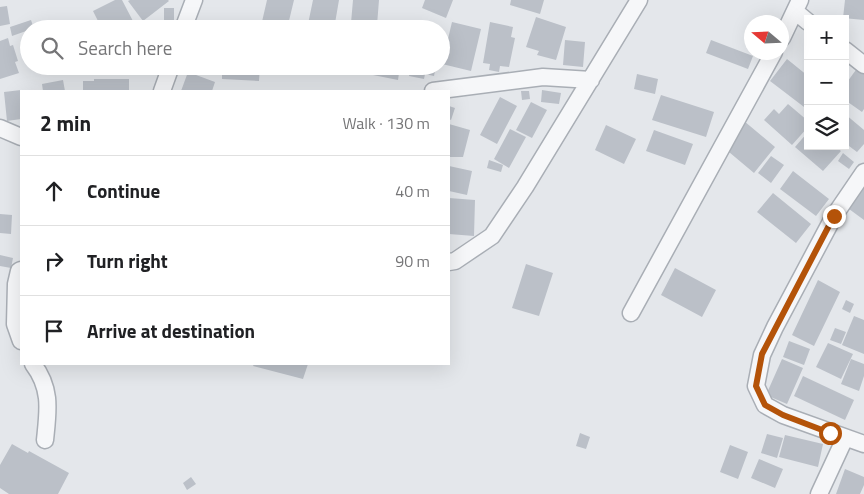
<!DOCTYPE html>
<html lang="en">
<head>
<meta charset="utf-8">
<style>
  :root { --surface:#fff; --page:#f2f2f2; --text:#202124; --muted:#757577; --line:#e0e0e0 }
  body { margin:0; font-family:"Titillium Web",sans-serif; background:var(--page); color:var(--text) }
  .controls { position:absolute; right:15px; top:15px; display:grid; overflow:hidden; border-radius:0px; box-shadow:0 5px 20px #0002 }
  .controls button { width:45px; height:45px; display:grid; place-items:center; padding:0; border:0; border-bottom:1px solid var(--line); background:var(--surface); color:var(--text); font:25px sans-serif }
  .compass { position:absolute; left:744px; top:15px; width:45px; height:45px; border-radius:50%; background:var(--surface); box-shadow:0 5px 20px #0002; rotate:289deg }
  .stop { position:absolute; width:15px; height:15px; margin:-11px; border:4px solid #b45309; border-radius:50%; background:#fff }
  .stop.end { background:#b45309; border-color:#fff; box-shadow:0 1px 5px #0008 }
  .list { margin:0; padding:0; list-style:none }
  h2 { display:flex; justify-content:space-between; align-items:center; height:65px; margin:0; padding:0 20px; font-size:21px }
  h2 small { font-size:16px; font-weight:400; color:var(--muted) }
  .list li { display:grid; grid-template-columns:32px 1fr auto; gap:15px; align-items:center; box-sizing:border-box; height:70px; padding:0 20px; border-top:1px solid var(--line) }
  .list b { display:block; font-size:19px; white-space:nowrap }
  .list em { font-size:16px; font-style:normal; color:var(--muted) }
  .icon { flex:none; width:28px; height:28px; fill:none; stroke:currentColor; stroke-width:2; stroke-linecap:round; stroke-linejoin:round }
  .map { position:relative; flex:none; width:864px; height:494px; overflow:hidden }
  .search { position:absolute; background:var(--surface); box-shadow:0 5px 20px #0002; left:20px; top:20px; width:430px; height:55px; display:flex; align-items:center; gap:12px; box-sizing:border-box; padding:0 18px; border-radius:28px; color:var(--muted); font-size:19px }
  .panel { position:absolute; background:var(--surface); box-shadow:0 5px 20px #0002; left:20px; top:90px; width:430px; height:275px; border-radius:0px }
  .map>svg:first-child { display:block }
</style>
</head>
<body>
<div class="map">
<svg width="864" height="494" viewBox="0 0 864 494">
  <rect width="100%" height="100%" fill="#e4e7eb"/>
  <path fill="#bbc0c8" d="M 115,0 L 122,0 L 134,23 L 122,29 L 102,29 L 93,11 Z
    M 130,0 L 168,0 L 169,1 L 143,21 L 128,1 Z
    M 267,0 L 294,0 L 287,29 L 271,29 L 261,26 Z
    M 313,0 L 339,0 L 334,29 L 308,24 Z
    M 353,0 L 379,0 L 377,25 L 351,23 Z
    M 425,0 L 453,0 L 446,18 L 422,8 Z
    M 511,0 L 544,0 L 540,14 L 510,5 Z
    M 845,0 L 864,0 L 864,20 L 843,18 Z
    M 7,6 L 10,24 L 0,26 L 0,7 Z
    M 164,8 L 174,8 L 174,29 L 164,29 Z
    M 536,17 L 566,27 L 556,60 L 537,55 L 539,51 L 526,47 Z
    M 31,20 L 34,29 L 29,29 L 29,30 L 12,36 L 10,27 Z
    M 452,22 L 481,29 L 471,71 L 442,64 Z
    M 490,22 L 513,27 L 511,37 L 515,38 L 509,67 L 500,66 L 499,72 L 489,70 L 490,64 L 483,63 Z
    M 8,38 L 10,46 L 13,45 L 18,61 L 15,62 L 19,73 L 0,79 L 0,41 Z
    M 565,40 L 585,42 L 583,67 L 563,65 Z
    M 711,40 L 753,56 L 748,69 L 706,53 Z
    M 787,59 L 808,76 L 808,110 L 770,81 Z
    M 200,66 L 219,66 L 220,68 L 201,72 Z
    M 222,66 L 260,66 L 259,81 L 222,79 Z
    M 375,66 L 400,66 L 398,80 L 373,75 Z
    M 411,66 L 436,66 L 434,76 L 425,74 L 424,79 L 409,76 Z
    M 858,67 L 864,71 L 864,109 L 862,112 L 845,100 L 845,85 Z
    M 188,72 L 215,82 L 212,91 L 181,91 Z
    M 637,74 L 658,79 L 655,94 L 634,89 Z
    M 94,79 L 129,79 L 129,91 L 83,91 L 83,81 L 94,81 Z
    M 63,80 L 65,91 L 43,91 L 42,84 Z
    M 21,90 L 21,119 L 7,121 L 4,92 Z
    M 542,90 L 561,93 L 559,104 L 541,102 Z
    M 521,91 L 529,91 L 530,99 L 522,100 Z
    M 661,95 L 714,112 L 706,137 L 652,120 Z
    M 500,97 L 517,106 L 497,144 L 480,135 Z
    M 531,102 L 547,110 L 532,138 L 516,130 Z
    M 788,104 L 808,121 L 808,127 L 792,145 L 764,120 L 774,109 L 779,114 Z
    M 449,106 L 455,108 L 451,120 L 449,119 Z
    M 845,114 L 864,130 L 864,144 L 857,152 L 845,143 Z
    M 744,121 L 775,147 L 754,173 L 723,147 Z
    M 449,124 L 470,130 L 463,157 L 449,157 Z
    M 606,125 L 636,139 L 624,164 L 595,150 Z
    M 510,129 L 526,137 L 509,168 L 494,159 Z
    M 654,130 L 693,144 L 685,165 L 646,151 Z
    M 808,132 L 808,146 L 835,146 L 841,151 L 823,171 L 795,147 Z
    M 843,153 L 854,162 L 849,169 L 838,161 Z
    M 771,156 L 784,165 L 771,183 L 758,173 Z
    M 489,160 L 503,165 L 501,172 L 487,168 Z
    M 449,166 L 472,171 L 467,195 L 449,191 Z
    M 793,171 L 829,199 L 816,216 L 780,189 Z
    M 864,188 L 864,220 L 849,209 Z
    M 773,193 L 811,224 L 796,243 L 757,212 Z
    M 449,198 L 475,200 L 474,236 L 449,234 Z
    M 0,214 L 12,215 L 11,234 L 0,233 Z
    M 0,255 L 13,258 L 11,268 L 0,266 Z
    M 526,264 L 553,273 L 539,316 L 512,308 Z
    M 675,268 L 716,290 L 702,317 L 661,295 Z
    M 818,280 L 840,292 L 814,346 L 792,335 Z
    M 846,300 L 854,304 L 850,313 L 842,309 Z
    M 854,316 L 864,320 L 864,354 L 842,345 Z
    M 835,328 L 846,332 L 841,344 L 830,340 Z
    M 789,341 L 810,349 L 804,365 L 783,357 Z
    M 828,343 L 853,354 L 841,379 L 816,367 Z
    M 782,359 L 803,368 L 787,404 L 766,395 Z
    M 851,359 L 864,364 L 864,376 L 859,391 L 841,384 Z
    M 254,364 L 308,364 L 303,379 L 253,366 Z
    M 803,376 L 854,400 L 845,420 L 794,396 Z
    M 580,433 L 590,437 L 586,449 L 576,446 Z
    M 767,434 L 783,438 L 777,458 L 761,453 Z
    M 785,435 L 823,444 L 818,467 L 779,457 Z
    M 12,444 L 28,453 L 29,451 L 69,473 L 58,494 L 9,494 L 0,488 L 0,465 Z
    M 730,445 L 748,452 L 738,479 L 720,472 Z
    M 759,459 L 783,469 L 775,488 L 751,478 Z
    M 845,469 L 864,477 L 864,485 L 860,494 L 836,494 Z
    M 191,477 L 196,484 L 187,490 L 183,483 Z"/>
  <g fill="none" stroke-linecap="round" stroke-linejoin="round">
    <defs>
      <path id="minor" d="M 796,12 L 808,22
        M 183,29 L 194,0
        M 782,38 L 800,0
        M 845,50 L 864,65
        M 162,91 L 171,66
        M 433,91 L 543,77 L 591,80
        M 0,128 L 21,137
        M 864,172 L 834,216 L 775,327 L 762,355 L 756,386 L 765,405 L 783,415 L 864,444
        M 449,262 L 455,261 L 492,236 L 525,187 L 639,0
        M 21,270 L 19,271 L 16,284 L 15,324 L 21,341
        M 631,313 L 774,52
        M 33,364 C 52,389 48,411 45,440
        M 819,494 L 845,438"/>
    </defs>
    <use href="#minor" stroke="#a9aeb5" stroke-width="19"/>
    <use href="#minor" stroke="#f6f7f9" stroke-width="16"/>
  </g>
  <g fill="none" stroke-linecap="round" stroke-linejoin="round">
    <path stroke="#b45309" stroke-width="6" d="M 830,433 L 783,415 L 765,405 L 756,386 L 762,354 L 834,216"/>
  </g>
</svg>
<div class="controls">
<button>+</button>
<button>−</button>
<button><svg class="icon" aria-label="layers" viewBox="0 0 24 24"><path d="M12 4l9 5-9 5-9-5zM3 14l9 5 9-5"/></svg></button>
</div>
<svg class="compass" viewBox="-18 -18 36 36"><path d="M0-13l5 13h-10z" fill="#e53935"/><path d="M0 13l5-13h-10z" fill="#757577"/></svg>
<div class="stop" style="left:830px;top:433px"></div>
<div class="stop end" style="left:834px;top:216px"></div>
<div class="search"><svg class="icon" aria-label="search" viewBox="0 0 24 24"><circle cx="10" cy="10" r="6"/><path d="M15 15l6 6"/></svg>Search here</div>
<section class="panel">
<h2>2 min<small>Walk · 130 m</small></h2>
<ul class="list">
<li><svg class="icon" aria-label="ahead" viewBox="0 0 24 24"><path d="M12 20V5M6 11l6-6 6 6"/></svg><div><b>Continue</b></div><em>40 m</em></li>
<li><svg class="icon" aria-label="right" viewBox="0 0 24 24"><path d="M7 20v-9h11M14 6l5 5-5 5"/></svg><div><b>Turn right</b></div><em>90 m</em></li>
<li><svg class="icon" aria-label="arrive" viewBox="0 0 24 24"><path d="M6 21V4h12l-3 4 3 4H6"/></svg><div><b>Arrive at destination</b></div></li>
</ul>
</section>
</div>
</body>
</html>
